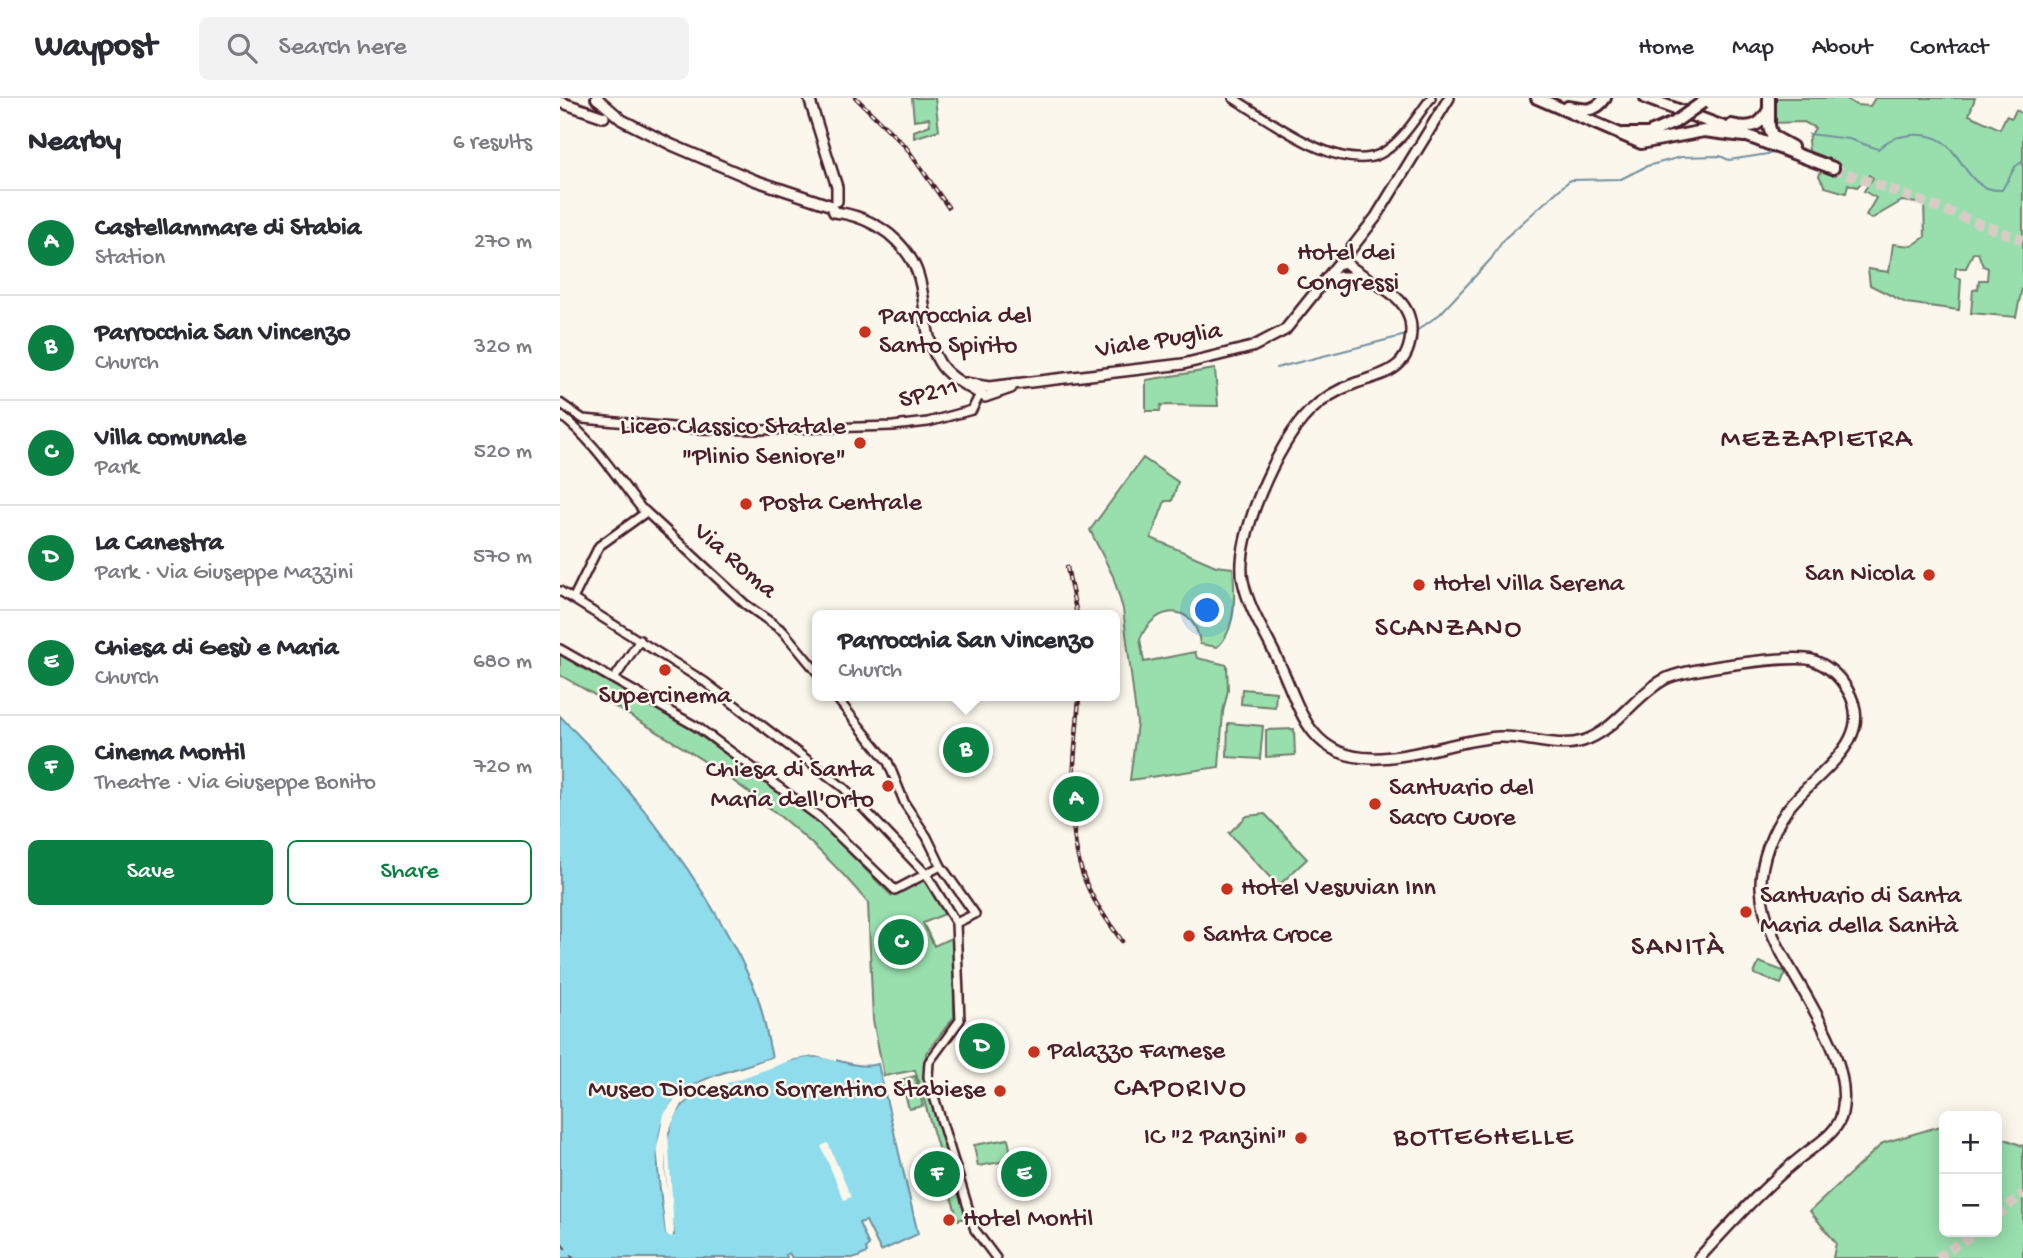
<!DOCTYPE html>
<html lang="en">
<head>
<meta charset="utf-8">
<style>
  :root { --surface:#fff; --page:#f2f2f3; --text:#2b2b33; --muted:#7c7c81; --line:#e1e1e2; --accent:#0b8043 }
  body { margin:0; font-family:"Gochi Hand",sans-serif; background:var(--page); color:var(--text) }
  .controls { position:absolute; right:21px; bottom:21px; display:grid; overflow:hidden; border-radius:10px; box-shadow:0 4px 18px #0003 }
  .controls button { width:63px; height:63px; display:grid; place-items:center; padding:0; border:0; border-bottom:2px solid var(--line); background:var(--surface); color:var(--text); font:35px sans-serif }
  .you { position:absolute; left:648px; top:513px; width:24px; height:24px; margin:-18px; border:5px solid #fff; border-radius:50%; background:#1a73e8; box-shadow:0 0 0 10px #1a73e833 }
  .badge { display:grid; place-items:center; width:46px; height:46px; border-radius:50%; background:var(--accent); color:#fff; font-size:23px; font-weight:700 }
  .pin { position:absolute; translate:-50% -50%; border:4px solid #fff; box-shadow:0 2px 7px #0006 }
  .popup { position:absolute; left:252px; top:512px; width:308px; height:91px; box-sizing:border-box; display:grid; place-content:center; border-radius:10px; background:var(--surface); filter:drop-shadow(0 2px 5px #0005); font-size:23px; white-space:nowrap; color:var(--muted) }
  .popup b { font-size:26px; color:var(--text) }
  .popup::after { content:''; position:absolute; left:50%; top:100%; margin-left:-14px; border:14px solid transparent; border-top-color:var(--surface) }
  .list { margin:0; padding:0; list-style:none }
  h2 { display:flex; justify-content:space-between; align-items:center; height:91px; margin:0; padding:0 28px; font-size:30px }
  h2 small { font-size:23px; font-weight:400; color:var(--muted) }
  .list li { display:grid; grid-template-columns:46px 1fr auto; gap:21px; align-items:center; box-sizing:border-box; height:105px; padding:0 28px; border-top:2px solid var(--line) }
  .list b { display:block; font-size:26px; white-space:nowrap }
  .list p { margin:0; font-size:23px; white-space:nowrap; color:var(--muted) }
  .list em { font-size:23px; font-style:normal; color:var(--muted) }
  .actions { display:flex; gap:14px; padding:21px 28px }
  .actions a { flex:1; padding:16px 0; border:2px solid var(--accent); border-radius:10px; text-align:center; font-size:24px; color:var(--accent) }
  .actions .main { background:var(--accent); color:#fff }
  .icon { flex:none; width:38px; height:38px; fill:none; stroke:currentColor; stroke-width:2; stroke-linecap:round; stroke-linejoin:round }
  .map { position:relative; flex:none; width:1463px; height:1160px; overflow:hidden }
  header { display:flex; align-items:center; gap:42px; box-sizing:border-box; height:98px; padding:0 35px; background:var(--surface); border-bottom:2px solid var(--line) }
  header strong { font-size:33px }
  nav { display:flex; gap:38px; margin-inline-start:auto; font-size:24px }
  .search { width:490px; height:63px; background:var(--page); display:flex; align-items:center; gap:18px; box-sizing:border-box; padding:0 24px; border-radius:10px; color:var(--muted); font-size:26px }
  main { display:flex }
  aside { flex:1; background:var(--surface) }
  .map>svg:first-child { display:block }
</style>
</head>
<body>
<header>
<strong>Waypost</strong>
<div class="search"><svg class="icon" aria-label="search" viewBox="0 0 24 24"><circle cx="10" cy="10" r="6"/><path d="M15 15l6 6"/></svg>Search here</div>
<nav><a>Home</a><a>Map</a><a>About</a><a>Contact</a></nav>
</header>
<main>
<aside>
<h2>Nearby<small>6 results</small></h2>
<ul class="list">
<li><span class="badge">A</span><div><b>Castellammare di Stabia</b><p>Station</p></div><em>270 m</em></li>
<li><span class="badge">B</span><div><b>Parrocchia San Vincenzo</b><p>Church</p></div><em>320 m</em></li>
<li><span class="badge">C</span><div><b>Villa comunale</b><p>Park</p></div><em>520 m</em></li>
<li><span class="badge">D</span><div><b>La Canestra</b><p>Park · Via Giuseppe Mazzini</p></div><em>570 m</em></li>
<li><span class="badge">E</span><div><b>Chiesa di Gesù e Maria</b><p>Church</p></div><em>680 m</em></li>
<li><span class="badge">F</span><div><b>Cinema Montil</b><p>Theatre · Via Giuseppe Bonito</p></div><em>720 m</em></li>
</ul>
<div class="actions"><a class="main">Save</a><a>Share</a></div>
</aside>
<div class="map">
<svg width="1463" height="1160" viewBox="0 0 1463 1160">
  <rect width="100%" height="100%" fill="#fbf7ec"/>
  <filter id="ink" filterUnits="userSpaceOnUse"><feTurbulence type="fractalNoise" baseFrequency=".0143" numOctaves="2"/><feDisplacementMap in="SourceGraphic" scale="14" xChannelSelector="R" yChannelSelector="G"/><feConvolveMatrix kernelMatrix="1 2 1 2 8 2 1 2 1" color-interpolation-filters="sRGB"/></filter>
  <g filter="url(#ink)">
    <path fill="#98dfad" stroke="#717f6c" stroke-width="2" d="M 352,0 L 375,0 L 379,32 L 354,40 L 354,33 L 370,27 L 369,20 L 354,22 Z
      M 1214,0 L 1285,0 L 1296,7 L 1310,8 L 1315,0 L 1415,0 L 1409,17 L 1440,31 L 1446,18 L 1452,20 L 1456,12 L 1463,16 L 1463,185 L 1456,219 L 1411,215 L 1413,192 L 1418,191 L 1419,182 L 1427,182 L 1428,170 L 1423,168 L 1418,155 L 1413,155 L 1406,170 L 1396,170 L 1395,179 L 1401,181 L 1399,212 L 1346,205 L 1310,187 L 1308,171 L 1329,174 L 1333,146 L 1352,148 L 1365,139 L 1364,106 L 1342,103 L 1311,121 L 1306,117 L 1316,100 L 1304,93 L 1313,80 L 1309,77 L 1297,89 L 1288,86 L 1286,95 L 1265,89 L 1259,78 L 1262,71 L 1274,76 L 1276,70 L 1249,53 L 1248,42 L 1255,30 L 1244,24 L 1212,25 Z
      M 655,271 L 658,308 L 601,307 L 600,313 L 586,313 L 586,282 Z
      M 583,360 L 618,384 L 612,403 L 605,403 L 591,440 L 656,468 L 673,470 C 675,494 677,533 657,549 L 640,546 C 635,504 595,505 580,541 L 584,564 L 635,554 L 637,560 L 667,567 L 668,592 L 663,614 L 659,669 L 570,682 L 577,625 L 563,511 L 553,478 L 530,432 Z
      M 0,557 L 132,632 L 252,718 L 332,798 L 363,781 L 387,815 L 363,825 L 374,848 L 393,839 L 394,919 L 366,955 L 365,977 L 408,1119 L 398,1122 L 384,1074 L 373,1069 L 354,1073 L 353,1067 L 381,1060 L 355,972 L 324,978 L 313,922 L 308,805 C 226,704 111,641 0,577 Z
      M 682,591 L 716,594 L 715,609 L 681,606 Z
      M 668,625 L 703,628 L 700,661 L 667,659 Z
      M 734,631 L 735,657 L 706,659 L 706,632 Z
      M 705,716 L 747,761 L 718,788 L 669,735 L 687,718 Z
      M 1199,864 L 1226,874 L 1221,886 L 1194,876 Z
      M 402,935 L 435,937 L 442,941 L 443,953 L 439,959 L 407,957 L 400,947 Z
      M 355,978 L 363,1008 L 349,1011 L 341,982 Z
      M 1384,1027 L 1384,1134 L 1437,1134 L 1437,1038 L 1463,1048 L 1463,1160 L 1273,1160 L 1276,1145 L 1250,1113 L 1323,1045 Z
      M 448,1041 L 452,1062 L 418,1068 L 414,1047 Z"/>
    <path fill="#8edcec" stroke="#73909f" stroke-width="2" d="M 0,618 C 77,696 147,785 193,887 C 203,908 206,936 212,959 C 186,969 153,975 130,989 C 81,1019 101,1090 106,1136 L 114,1137 C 110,1093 89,1022 137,996 C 170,984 215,962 249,959 C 273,956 294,973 318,966 L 358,1136 L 321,1153 L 306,1123 L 299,1125 L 309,1148 L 306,1150 L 307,1155 L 296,1160 L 232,1160 L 229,1155 L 226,1157 L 227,1160 L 0,1160 Z"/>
    <path fill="#fbf7ec" d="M 255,955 L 276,959 L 276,963 L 255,958 L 235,961 L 137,996 L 122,1006 L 108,1034 L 114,1134 L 112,1139 L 106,1137 L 97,1049 L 104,1016 L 114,1002 L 129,989 L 216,958 L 214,963 L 131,993 L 117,1004 L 107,1017 L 100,1049 L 109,1135 L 104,1034 L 120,1003 L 136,993 L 234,958 Z
      M 268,1045 L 291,1099 L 284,1102 L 261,1048 Z"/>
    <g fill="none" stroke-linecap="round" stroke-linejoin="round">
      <path stroke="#73909f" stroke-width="2" d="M 1249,36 L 1289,41 L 1318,51 C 1330,40 1336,39 1352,37 C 1407,32 1396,94 1442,92 L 1455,69 L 1463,63
        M 855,234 L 880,216 L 931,161 L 944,141 L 1010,82 L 1061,81 L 1087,68 L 1121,59 L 1160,58 L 1169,62 L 1214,55
        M 716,270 L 846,237"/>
      <path stroke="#5b4e5b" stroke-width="2" stroke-dasharray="9 7" stroke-linecap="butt" d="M 0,1144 L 13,1160"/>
      <path stroke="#d8ccc5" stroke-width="10" stroke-dasharray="10 5" stroke-linecap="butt" d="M 1273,70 L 1463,142
        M 1437,1118 L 1463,1095
        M 1377,1160 L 1416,1134"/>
      <defs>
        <path id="minor" d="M 673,0 C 708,21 779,76 820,56 C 842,45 856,19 871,0
          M 0,305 L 23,321 L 136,331 L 200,332 L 333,328 L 368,324 L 412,312 L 420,296
          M 0,317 C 34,342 59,383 85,415 L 39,448 L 14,499
          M 84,412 L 185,506 L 223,533 L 257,574
          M 0,493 L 145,584 L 284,690 L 366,776 L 396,825 L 400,922 L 369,964 L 368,979 L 415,1132 L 436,1160
          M 0,551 L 139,630 L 258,718 L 335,792 L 381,768 L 415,816 L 396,825
          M 54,581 L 80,542
          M 275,598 L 328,664 L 345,706 L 367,739 L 381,768"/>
        <path id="major" d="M 249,0 L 277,89 L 277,103
          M 38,1 L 62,22 L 112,47 L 194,82 L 272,108
          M 0,4 L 44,19
          M 272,108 L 274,114 C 294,116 313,124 329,136 C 379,177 353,219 379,264 C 388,280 410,289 425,299 L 451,290
          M 780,165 L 816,119 L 889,0
          M 767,183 L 780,179 L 800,179
          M 405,285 L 429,289 L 623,266 L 692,249 L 725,232 L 778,166 L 785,164 C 807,186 852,193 851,233 C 850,271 826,275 796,285 C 779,291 762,301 749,314 C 718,344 674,441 683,483 C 689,513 709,541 721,569 C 731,590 739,617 754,635 C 797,688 884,641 940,639 C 967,638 997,651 1023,643 C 1055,633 1075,597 1105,581 C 1124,571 1232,556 1252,562 C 1267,567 1279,578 1287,591 C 1319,643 1254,675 1227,712 C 1212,733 1200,764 1201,790 C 1203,831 1229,867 1248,901 C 1266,933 1290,976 1282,1015 C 1279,1033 1259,1045 1246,1055 C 1206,1086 1173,1123 1139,1160"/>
        <path id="highway" d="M 37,0 L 38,1
          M 977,0 L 1081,45 L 1144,33 L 1184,38
          M 1086,0 L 1273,70
          M 1209,0 L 1209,28 L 1212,38 L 1232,49
          M 1008,9 C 1024,12 1035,15 1045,0
          M 1172,27 C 1189,31 1200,29 1208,13
          M 1064,36 L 1088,36 L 1115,24"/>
      </defs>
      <use href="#minor" stroke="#4a1f2b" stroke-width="12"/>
      <use href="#major" stroke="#4a1f2b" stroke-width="14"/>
      <use href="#highway" stroke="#4a1f2b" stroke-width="16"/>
      <use href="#minor" stroke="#fbf7ec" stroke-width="7"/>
      <use href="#major" stroke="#fbf7ec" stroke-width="9"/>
      <use href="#highway" stroke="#fbf7ec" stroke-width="10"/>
      <defs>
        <path id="rail" d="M 296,0 L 346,49 L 388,109
          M 507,469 L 517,517
          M 519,598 C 516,655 504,722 523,777 C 531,801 547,822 562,843"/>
      </defs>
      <use href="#rail" stroke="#4a1f2b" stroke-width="4.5"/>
      <use href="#rail" stroke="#fbf7ec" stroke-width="2" stroke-dasharray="5" stroke-linecap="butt"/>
      <defs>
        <path id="highway-bridge" d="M 1115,24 L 1143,4"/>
      </defs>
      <use href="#highway-bridge" stroke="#4a1f2b" stroke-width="16" stroke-linecap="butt"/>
      <use href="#highway-bridge" stroke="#fbf7ec" stroke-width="10"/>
    </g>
  </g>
  <g fill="#c8321e" stroke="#fbf7ec" stroke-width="2.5">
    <circle cx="723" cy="171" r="7"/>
    <circle cx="305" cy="234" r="7"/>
    <circle cx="300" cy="345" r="7"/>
    <circle cx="186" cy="406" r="7"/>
    <circle cx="1369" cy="477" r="7"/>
    <circle cx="859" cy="487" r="7"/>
    <circle cx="105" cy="572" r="7"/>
    <circle cx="328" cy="688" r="7"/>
    <circle cx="815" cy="706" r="7"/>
    <circle cx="667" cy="791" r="7"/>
    <circle cx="1186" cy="814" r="7"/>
    <circle cx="629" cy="838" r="7"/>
    <circle cx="474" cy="954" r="7"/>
    <circle cx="440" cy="993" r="7"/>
    <circle cx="741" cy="1040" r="7"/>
    <circle cx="389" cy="1122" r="7"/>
  </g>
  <g text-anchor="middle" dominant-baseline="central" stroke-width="5" stroke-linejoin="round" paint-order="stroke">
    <g font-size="26" fill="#4a1f2b" stroke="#fbf7ec" text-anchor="start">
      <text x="737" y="156">Hotel dei<tspan x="737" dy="30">Congressi</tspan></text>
      <text x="319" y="219">Parrocchia del<tspan x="319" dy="30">Santo Spirito</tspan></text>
      <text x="286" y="330" text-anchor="end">Liceo Classico Statale<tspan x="286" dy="30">"Plinio Seniore"</tspan></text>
      <text x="200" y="406">Posta Centrale</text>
      <text x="1355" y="477" text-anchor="end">San Nicola</text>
      <text x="873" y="487">Hotel Villa Serena</text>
      <text x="105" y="599" text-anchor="middle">Supercinema</text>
      <text x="314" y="673" text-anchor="end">Chiesa di Santa<tspan x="314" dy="30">Maria dell'Orto</tspan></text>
      <text x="829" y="691">Santuario del<tspan x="829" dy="30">Sacro Cuore</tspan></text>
      <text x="681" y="791">Hotel Vesuvian Inn</text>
      <text x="1200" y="799">Santuario di Santa<tspan x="1200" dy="30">Maria della Sanità</tspan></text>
      <text x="643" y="838">Santa Croce</text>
      <text x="488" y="954">Palazzo Farnese</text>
      <text x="426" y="993" text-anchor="end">Museo Diocesano Sorrentino Stabiese</text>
      <text x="727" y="1040" text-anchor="end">IC "2 Panzini"</text>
      <text x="403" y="1122">Hotel Montil</text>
    </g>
    <g font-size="26" fill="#4a1f2b" stroke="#fbf7ec">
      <text transform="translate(599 244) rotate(-9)">Viale Puglia</text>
      <text transform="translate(369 297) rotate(-14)">SP211</text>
      <text transform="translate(174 464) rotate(41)">Via Roma</text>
    </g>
    <g font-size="28" letter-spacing="2" fill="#4a1f2b" stroke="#fbf7ec">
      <text x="1257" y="342">MEZZAPIETRA</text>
      <text x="889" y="531">SCANZANO</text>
      <text x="1118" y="850">SANITÀ</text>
      <text x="621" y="991">CAPORIVO</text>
      <text x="924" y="1040">BOTTEGHELLE</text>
    </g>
  </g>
</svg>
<div class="controls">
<button>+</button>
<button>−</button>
</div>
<div class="you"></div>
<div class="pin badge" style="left:516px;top:701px">A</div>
<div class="pin badge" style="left:406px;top:652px">B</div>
<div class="popup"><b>Parrocchia San Vincenzo</b>Church</div>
<div class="pin badge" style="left:341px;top:844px">C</div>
<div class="pin badge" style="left:422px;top:948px">D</div>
<div class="pin badge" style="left:464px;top:1076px">E</div>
<div class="pin badge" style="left:377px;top:1076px">F</div>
</div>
</main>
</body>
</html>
